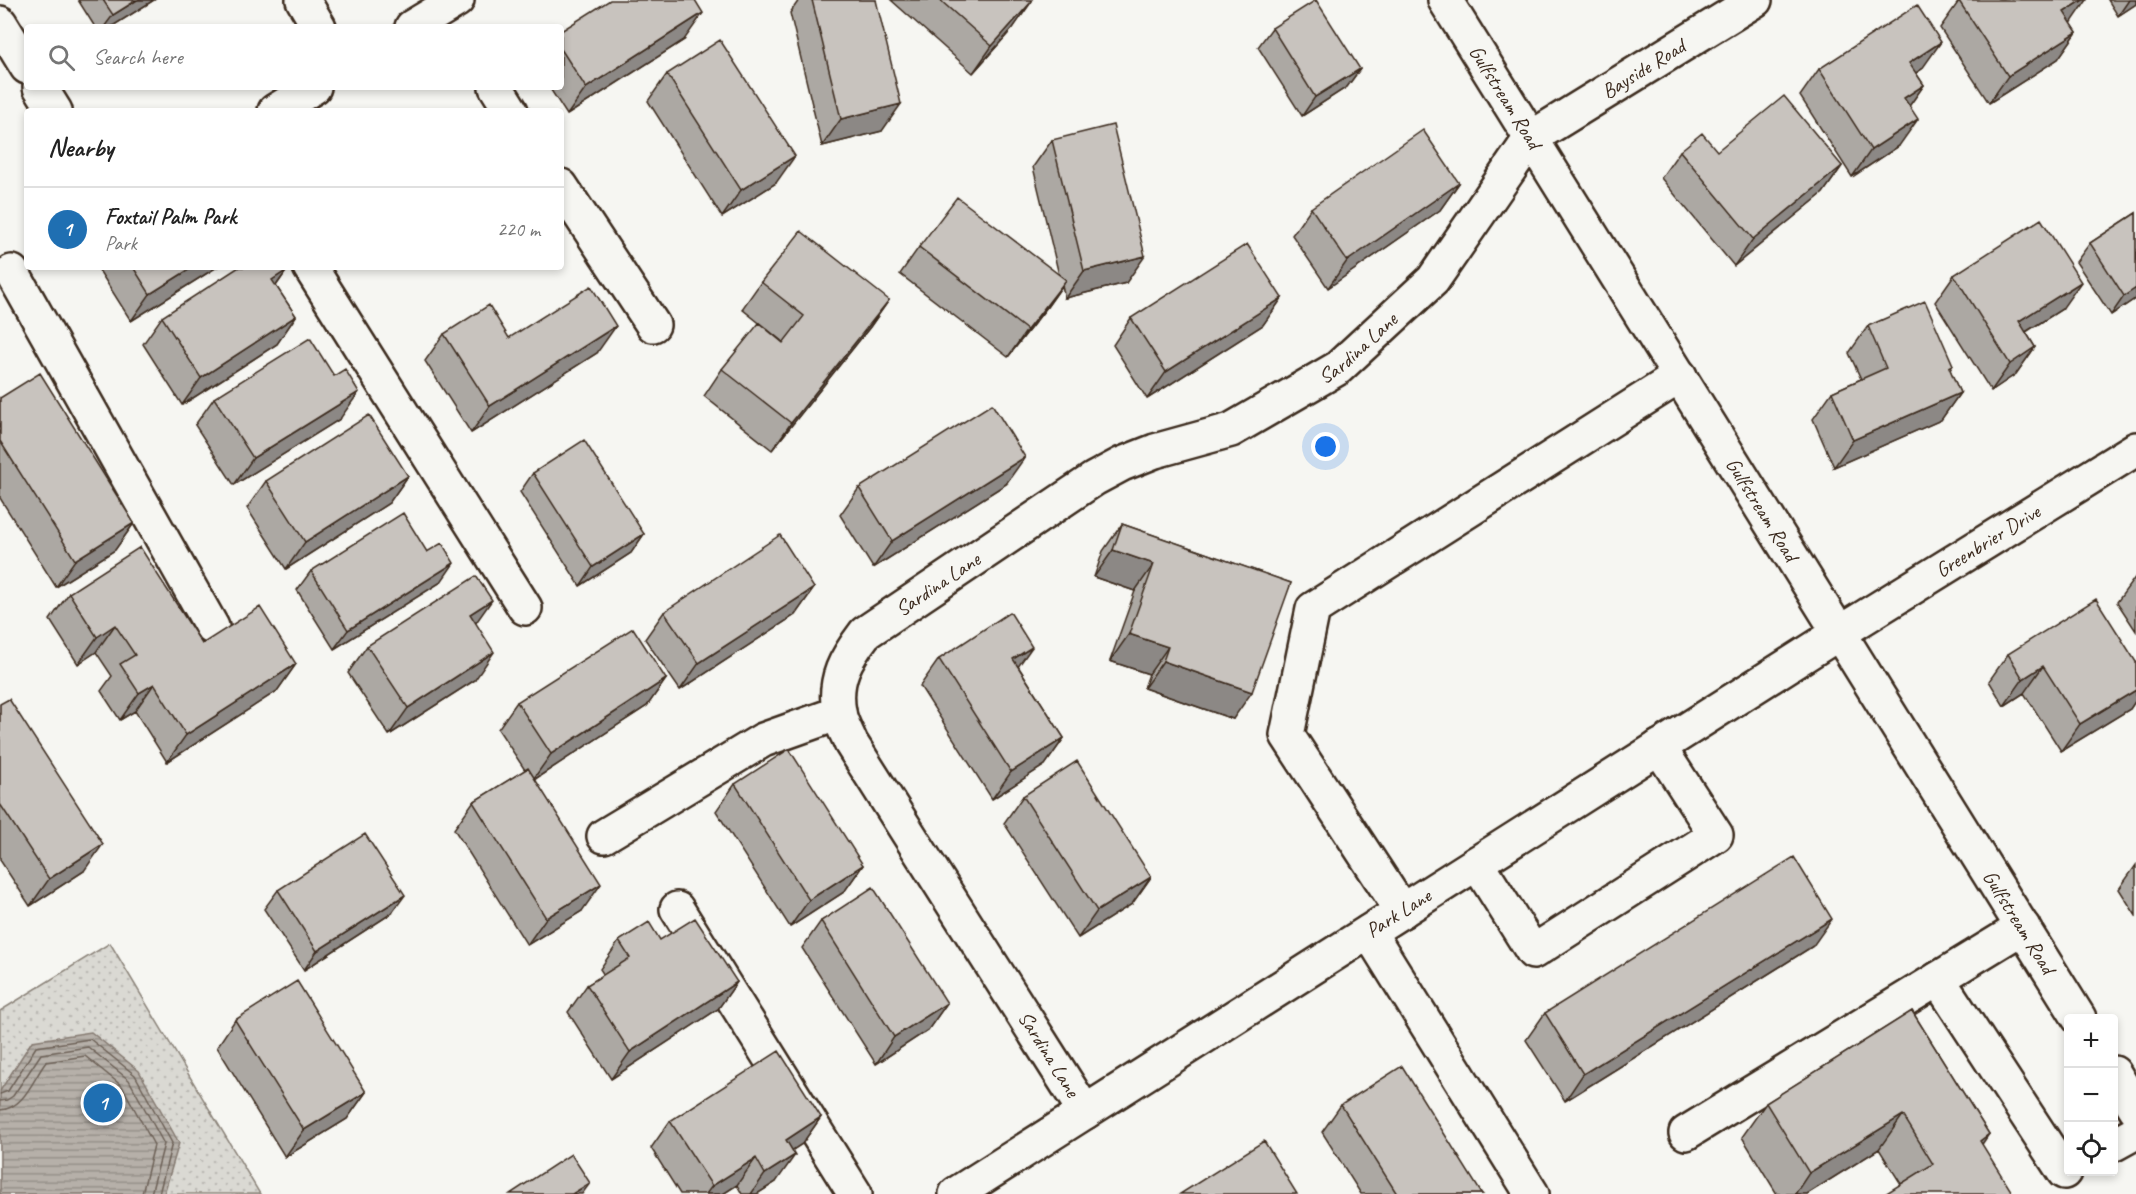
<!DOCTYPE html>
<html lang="en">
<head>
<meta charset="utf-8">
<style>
  :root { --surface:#fff; --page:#f6f6f6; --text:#222; --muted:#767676; --line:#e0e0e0; --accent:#1f6fb2 }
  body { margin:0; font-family:Caveat,sans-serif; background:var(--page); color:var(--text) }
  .controls { position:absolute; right:18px; bottom:18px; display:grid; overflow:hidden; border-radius:6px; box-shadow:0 3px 9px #0003 }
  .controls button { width:54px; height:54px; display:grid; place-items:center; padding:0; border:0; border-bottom:2px solid var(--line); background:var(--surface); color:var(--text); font:30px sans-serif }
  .you { position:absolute; left:1326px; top:447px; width:21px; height:21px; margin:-15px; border:4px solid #fff; border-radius:50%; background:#1a73e8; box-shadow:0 0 0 9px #1a73e833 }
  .badge { display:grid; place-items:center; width:39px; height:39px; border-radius:50%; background:var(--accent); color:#fff; font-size:20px; font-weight:700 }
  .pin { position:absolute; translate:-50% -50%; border:3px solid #fff; box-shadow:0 2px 6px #0006 }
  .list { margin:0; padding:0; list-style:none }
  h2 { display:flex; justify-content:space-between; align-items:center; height:78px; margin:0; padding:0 24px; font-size:26px }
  h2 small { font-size:20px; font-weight:400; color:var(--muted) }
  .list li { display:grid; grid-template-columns:39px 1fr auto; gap:18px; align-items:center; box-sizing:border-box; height:84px; padding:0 24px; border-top:2px solid var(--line) }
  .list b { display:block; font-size:22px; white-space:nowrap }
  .list p { margin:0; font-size:20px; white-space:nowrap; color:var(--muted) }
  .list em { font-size:20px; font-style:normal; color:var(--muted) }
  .icon { flex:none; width:33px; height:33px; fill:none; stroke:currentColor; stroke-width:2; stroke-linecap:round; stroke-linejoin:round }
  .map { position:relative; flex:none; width:2136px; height:1194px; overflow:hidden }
  .search { position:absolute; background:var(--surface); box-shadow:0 3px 9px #0003; left:24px; top:24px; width:540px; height:66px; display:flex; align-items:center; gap:15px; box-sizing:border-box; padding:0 21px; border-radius:6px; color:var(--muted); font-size:22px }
  .panel { position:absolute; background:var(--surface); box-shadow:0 3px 9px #0003; left:24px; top:108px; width:540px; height:162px; border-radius:6px }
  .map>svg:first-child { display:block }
</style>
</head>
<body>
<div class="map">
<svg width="2136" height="1194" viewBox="0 0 2136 1194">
  <defs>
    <pattern id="park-dots" width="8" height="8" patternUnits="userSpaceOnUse" patternTransform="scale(1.5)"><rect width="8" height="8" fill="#dad9d3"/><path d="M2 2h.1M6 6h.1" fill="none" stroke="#bcbab5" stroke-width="1.8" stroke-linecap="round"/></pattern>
    <pattern id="water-rules" width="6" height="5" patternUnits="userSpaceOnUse" patternTransform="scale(1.5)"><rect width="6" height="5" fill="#b6b0a9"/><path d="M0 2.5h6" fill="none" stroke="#958f89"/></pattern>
  </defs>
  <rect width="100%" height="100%" fill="#f6f6f2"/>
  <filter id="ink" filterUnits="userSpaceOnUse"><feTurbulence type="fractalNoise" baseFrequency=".0167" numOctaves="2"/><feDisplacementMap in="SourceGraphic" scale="12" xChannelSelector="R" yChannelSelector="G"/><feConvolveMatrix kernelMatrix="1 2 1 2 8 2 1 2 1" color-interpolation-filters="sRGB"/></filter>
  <g filter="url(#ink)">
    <path fill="url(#park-dots)" stroke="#8a8278" stroke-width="1.5" d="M 110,943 L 260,1194 L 0,1194 L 0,1011 Z"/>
    <path fill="url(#water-rules)" stroke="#857a71" stroke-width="1.5" d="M 91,1032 L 139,1071 L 179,1143 L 164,1194 L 0,1194 L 0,1091 L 32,1041 Z"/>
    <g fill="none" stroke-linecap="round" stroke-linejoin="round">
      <path stroke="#6c6056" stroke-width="1.5" d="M 0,1094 L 8,1091 L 36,1047 L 90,1039 L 135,1075 L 172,1143 L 159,1194
        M 0,1101 L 7,1100 L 13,1096 L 41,1054 L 88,1047 L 129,1080 L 164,1144 L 151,1194
        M 0,1110 C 24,1109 33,1079 46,1062 L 85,1056 L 122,1086 L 154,1145 L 142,1194"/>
      <defs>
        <g id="minor">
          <path d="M 303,0 L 319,27"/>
          <path id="s1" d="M 1445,0 L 2079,1018"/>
          <path d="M 0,23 L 27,67"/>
          <path d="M 412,27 L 457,0"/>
          <path d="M 40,87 L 55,111"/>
          <path d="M 496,87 L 511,111"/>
          <path d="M 275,111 L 314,87"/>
          <path d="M 561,186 L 653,325"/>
          <path d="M 310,267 L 525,608"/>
          <path d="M 12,272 L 212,627"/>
          <path d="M 604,836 L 763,740 L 839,713"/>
          <path d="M 1477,863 L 1533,952 L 1716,835 L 1659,747"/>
          <path d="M 677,909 L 855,1194"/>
          <path d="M 1402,911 L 1287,735 L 1313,609 L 1680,376"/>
          <path d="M 1369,932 L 1532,1194"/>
          <path d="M 1938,979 L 2064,1172"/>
          <path d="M 2114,1073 L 2136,1109"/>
          <path id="s2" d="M 1085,1112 L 851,743 C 847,733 840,722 839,712 C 833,679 846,658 865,633 L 1094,479 L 1122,464 L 1155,451 L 1231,430 L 1338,368 L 1433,280 L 1531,138 L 1755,0"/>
          <path d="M 1686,1133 L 2023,927"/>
          <path d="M 2114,1144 L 2136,1132"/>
          <path id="s3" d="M 956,1194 L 1839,633 L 2136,449"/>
        </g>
      </defs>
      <use href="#minor" stroke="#3b2a1e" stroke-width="38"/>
      <use href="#minor" stroke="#f6f6f2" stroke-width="33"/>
    </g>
    <path fill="#aca8a3" stroke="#3b2a1e" stroke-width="1.5" d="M 78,0 L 154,0 L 111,27 L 95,27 Z
      M 799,0 L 876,0 L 882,131 L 822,146 L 790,13 Z
      M 891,0 L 1032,0 L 1013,28 L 973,73 Z
      M 2108,0 L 2136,0 L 2136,4 L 2118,16 Z
      M 1959,1 L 2072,22 L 2071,23 L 2077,32 L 2058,59 L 1989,103 L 1940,28 Z
      M 1272,28 L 1360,69 L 1347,87 L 1302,116 L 1258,47 Z
      M 561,31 L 684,40 L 567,115 L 549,87 L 561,87 Z
      M 1819,69 L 1922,69 L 1916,73 L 1924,85 L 1909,106 L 1899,146 L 1852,177 L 1800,96 Z
      M 667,74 L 776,183 L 722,217 L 648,101 Z
      M 1052,140 L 1126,283 L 1065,298 L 1062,286 L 1047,307 L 1008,357 L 900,274 L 919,247 L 1059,275 L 1033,167 Z
      M 1680,151 L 1717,151 L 1842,166 L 1823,193 L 1734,266 L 1661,178 Z
      M 1459,183 L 1440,210 L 1328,288 L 1292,235 L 1311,208 Z
      M 2136,213 L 2136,298 L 2111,315 L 2076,262 L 2090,243 Z
      M 97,267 L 217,267 L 131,321 Z
      M 287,270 L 276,286 L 296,316 L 277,344 L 182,405 L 143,344 L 162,317 Z
      M 1954,275 L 2062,309 L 2026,332 L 2035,347 L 2016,374 L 1991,391 L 1935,302 Z
      M 761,282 L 889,300 L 870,327 L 772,450 L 704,396 L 722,369 L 783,342 L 742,309 Z
      M 1282,298 L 1263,325 L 1147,399 L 1113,345 L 1131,318 Z
      M 1868,326 L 1953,365 L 1950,370 L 1960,393 L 1941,420 L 1834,467 L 1813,419 L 1832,392 L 1861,379 L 1849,353 Z
      M 444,334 L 509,338 L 597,353 L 471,433 L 425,361 Z
      M 0,398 L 134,523 L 115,550 L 56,587 L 0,498 Z
      M 214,398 L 340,419 L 234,485 L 195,425 Z
      M 533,473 L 644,534 L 631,553 L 580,586 L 520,492 Z
      M 408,476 L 389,503 L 286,569 L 247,508 L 266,481 Z
      M 1006,484 L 873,568 L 840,515 L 859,488 Z
      M 1122,524 L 1291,583 L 1233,719 L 1144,688 L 1149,674 L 1110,661 L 1135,591 L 1094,577 L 1103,551 Z
      M 427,552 L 441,582 L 334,649 L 297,590 L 311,571 Z
      M 2136,576 L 2136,631 L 2117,602 Z
      M 814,588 L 795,615 L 680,690 L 645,639 L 664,612 Z
      M 69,593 L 202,644 L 296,664 L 277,691 L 167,762 L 135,711 L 120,720 L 101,691 L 112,676 L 96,652 L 78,664 L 50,620 Z
      M 475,623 L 475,680 L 389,735 L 348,673 L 367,646 Z
      M 2008,654 L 2136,662 L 2136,700 L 2130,709 L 2061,751 L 2024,693 L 2004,706 L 1989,681 Z
      M 939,659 L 1018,666 L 1064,738 L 1045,765 L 992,799 L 920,686 Z
      M 666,679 L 647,706 L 535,779 L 582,911 L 527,945 L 454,829 L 473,802 L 525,770 L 498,729 L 517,702 Z
      M 0,704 L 84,871 L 30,906 L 0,860 Z
      M 735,784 L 863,865 L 844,892 L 790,927 L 716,811 Z
      M 1023,796 L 1151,877 L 1132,904 L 1078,938 L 1004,823 Z
      M 2136,865 L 2136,916 L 2119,889 Z
      M 278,890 L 392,913 L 304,970 L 264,909 Z
      M 821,921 L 947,1003 L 928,1030 L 876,1064 L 802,948 Z
      M 660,940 L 737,982 L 718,1009 L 611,1079 L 568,1012 L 587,985 L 604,975 L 600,969 L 619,941 Z
      M 1813,946 L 1565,1101 L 1526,1040 L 1545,1013 Z
      M 1912,1011 L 1989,1134 L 1901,1184 L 1879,1149 L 1807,1194 L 1777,1194 L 1742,1137 L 1766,1103 Z
      M 235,1020 L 366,1092 L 347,1119 L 285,1157 L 217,1047 Z
      M 1341,1105 L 1482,1194 L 1361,1194 L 1322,1132 Z
      M 821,1117 L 802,1144 L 792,1150 L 776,1182 L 757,1194 L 742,1194 L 737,1185 L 723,1194 L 680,1194 L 651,1148 L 670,1121 Z"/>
    <path fill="#8c8885" stroke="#3b2a1e" stroke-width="1.5" d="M 137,0 L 154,0 L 111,27 L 104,27 L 113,15 Z
      M 2083,0 L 2087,0 L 2072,22 L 2045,39 L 2064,12 Z
      M 2129,0 L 2136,0 L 2136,4 L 2118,16 Z
      M 1032,1 L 1013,28 L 973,73 L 992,46 Z
      M 703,13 L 684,40 L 567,115 L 586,88 Z
      M 2077,32 L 2058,59 L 1989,103 L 2008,76 Z
      M 1941,42 L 1922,69 L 1890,90 L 1909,63 Z
      M 1360,69 L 1347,87 L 1302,116 L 1315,97 Z
      M 1924,85 L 1905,112 L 1904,98 Z
      M 901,104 L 882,131 L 822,146 L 841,119 Z
      M 1918,119 L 1899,146 L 1852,177 L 1871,150 Z
      M 795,156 L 776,183 L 722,217 L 741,190 Z
      M 1842,166 L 1823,193 L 1734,266 L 1753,239 Z
      M 1459,183 L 1440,210 L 1328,288 L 1347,261 Z
      M 1145,256 L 1126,283 L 1065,298 L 1084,271 Z
      M 193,267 L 217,267 L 131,321 L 150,294 Z
      M 287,270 L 268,297 L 272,280 Z
      M 1066,280 L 1047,307 L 1008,357 L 1027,330 Z
      M 2081,282 L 2062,309 L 2000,348 L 2019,321 Z
      M 2136,288 L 2136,298 L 2111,315 L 2124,296 Z
      M 1282,298 L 1263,325 L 1147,399 L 1166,372 Z
      M 889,300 L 870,327 L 772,450 L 791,423 Z
      M 296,316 L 277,344 L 182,405 L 201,378 Z
      M 616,326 L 597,353 L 471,433 L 490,406 Z
      M 2035,347 L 2016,374 L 1991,391 L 2010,364 Z
      M 359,392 L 340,419 L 234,485 L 253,458 Z
      M 1960,393 L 1941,420 L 1834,467 L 1853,440 Z
      M 1025,457 L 1006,484 L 873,568 L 892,541 Z
      M 408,476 L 389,503 L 286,569 L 305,542 Z
      M 134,523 L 115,550 L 56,587 L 75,560 Z
      M 644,534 L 631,553 L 580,586 L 593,567 Z
      M 1113,550 L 1154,564 L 1135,591 L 1094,577 Z
      M 454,563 L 441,582 L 334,649 L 348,630 Z
      M 814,588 L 795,615 L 680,690 L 699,663 Z
      M 492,600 L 473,627 L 470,614 Z
      M 115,625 L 96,652 L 78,664 L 97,637 Z
      M 1129,634 L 1168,647 L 1149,674 L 1110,661 Z
      M 1032,647 L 1013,674 L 1013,659 Z
      M 494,652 L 475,680 L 389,735 L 408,708 Z
      M 1163,661 L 1252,692 L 1233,719 L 1144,688 Z
      M 296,664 L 277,691 L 167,762 L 186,735 Z
      M 2043,666 L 2024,693 L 2004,706 L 2023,679 Z
      M 666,679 L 647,706 L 532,781 L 551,754 Z
      M 154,684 L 135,711 L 120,720 L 139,693 Z
      M 2136,690 L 2136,700 L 2130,709 L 2061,751 L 2080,724 Z
      M 1064,738 L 1045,765 L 992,799 L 1011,772 Z
      M 103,844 L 84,871 L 30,906 L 49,879 Z
      M 863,865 L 844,892 L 790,927 L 809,900 Z
      M 1151,877 L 1132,904 L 1078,938 L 1097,911 Z
      M 601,884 L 582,911 L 527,945 L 546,918 Z
      M 405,895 L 392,913 L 304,970 L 317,951 Z
      M 1832,919 L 1813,946 L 1565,1101 L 1583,1074 Z
      M 737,982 L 718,1009 L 611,1079 L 630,1052 Z
      M 947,1003 L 928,1030 L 876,1064 L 894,1037 Z
      M 366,1092 L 347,1119 L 285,1157 L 304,1130 Z
      M 1903,1115 L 1879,1149 L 1807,1194 L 1795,1194 L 1809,1173 Z
      M 821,1117 L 802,1144 L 767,1167 L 786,1140 Z
      M 1989,1134 L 1966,1168 L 1980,1141 Z
      M 795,1155 L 776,1182 L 757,1194 L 751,1194 L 765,1174 Z
      M 756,1158 L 737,1185 L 723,1194 L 706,1194 L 712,1186 Z
      M 590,1183 L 582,1194 L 572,1194 Z"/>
    <path fill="#c8c3be" stroke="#3b2a1e" stroke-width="1.5" d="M 103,0 L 137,0 L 113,15 Z
      M 610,0 L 695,0 L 703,13 L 586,88 L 561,49 L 561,31 Z
      M 812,0 L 876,0 L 901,104 L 841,119 Z
      M 940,0 L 1032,0 L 1032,1 L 992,46 Z
      M 1316,0 L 1360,69 L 1315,97 L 1272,28 Z
      M 1961,0 L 2083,0 L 2064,12 L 2077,32 L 2008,76 L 1959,1 Z
      M 1917,5 L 1941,42 L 1909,63 L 1924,85 L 1904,98 L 1918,119 L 1871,150 L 1819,69 Z
      M 720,40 L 795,156 L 741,190 L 667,74 Z
      M 1784,96 L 1842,166 L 1753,239 L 1680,151 L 1702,133 L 1717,151 Z
      M 1113,125 L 1145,256 L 1084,271 L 1052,140 Z
      M 1423,130 L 1459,183 L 1347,261 L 1311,208 Z
      M 957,197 L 1066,280 L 1027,330 L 919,247 Z
      M 2136,213 L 2136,288 L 2124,296 L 2090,243 Z
      M 2041,219 L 2081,282 L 2019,321 L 2035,347 L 2010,364 L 1954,275 Z
      M 801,231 L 889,300 L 791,423 L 722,369 L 759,323 L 783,343 L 804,316 L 761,282 Z
      M 1247,244 L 1282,298 L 1166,372 L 1131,318 Z
      M 133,267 L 193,267 L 150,294 Z
      M 239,267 L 285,267 L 287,270 L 272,280 L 296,316 L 201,378 L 162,317 Z
      M 591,286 L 616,326 L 490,406 L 444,334 L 489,305 L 509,338 Z
      M 1925,301 L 1953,365 L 1949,367 L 1960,393 L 1853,440 L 1832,392 L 1886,368 L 1868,326 Z
      M 310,338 L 334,376 L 345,369 L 359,392 L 253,458 L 214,398 Z
      M 40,373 L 134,523 L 75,560 L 0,441 L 0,398 Z
      M 992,404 L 1025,457 L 892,541 L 859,488 Z
      M 369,415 L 408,476 L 305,542 L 266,481 Z
      M 584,440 L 644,534 L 593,567 L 533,473 Z
      M 403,513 L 427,552 L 442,543 L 454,563 L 348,630 L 311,571 Z
      M 1122,524 L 1291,583 L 1252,692 L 1163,661 L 1168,647 L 1129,634 L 1154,564 L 1113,550 Z
      M 780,535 L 814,588 L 699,663 L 664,612 Z
      M 140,547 L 202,644 L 260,607 L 296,664 L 186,735 L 154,684 L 139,693 L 120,664 L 135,655 L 115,625 L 97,637 L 69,593 Z
      M 476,576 L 492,600 L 470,614 L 494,652 L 408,708 L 367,646 Z
      M 2096,599 L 2136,662 L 2136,690 L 2080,724 L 2043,666 L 2023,679 L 2008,654 Z
      M 1010,612 L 1032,647 L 1013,659 L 1064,738 L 1011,772 L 939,659 Z
      M 633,628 L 666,679 L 551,754 L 517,702 Z
      M 9,699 L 103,844 L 49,879 L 0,804 L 0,704 Z
      M 789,749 L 863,865 L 809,900 L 735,784 Z
      M 1077,761 L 1151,877 L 1097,911 L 1023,796 Z
      M 528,768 L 601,884 L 546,918 L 473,802 Z
      M 365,834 L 405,895 L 317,951 L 278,890 Z
      M 1794,857 L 1832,919 L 1583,1074 L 1545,1013 Z
      M 873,887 L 947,1003 L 894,1037 L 821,921 Z
      M 695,918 L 737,982 L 630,1052 L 587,985 L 630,958 L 619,941 L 649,922 L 660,940 Z
      M 297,981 L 366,1092 L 304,1130 L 235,1020 Z
      M 1912,1011 L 1989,1134 L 1980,1141 L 2013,1194 L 1885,1194 L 1933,1164 L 1903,1115 L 1809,1173 L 1766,1103 Z
      M 779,1051 L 821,1117 L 786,1140 L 795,1155 L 765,1174 L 756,1158 L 712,1186 L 670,1121 Z
      M 1402,1066 L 1482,1194 L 1397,1194 L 1341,1105 Z
      M 1264,1141 L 1297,1194 L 1180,1194 Z
      M 571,1154 L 590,1183 L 572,1194 L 510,1194 Z"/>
  </g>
  <g text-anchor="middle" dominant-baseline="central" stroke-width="5" stroke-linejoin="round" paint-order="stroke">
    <g font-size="21" fill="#3b2a1e" stroke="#f6f6f2">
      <text stroke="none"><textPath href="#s2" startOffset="1536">Bayside Road</textPath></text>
      <text stroke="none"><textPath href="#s1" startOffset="114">Gulfstream Road</textPath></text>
      <text stroke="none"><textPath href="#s2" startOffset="1130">Sardina Lane</textPath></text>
      <text stroke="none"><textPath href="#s1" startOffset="600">Gulfstream Road</textPath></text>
      <text stroke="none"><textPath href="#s3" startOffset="1221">Greenbrier Drive</textPath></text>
      <text stroke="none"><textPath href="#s2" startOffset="644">Sardina Lane</textPath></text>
      <text stroke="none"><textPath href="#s3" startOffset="524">Park Lane</textPath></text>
      <text stroke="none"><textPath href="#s1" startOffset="1086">Gulfstream Road</textPath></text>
      <text transform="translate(1049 1054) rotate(58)">Sardina Lane</text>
    </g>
  </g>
</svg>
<div class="controls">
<button>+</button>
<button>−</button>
<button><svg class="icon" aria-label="locate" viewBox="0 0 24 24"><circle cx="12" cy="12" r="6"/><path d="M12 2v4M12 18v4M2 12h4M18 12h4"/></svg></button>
</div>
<div class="you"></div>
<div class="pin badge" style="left:103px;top:1103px">1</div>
<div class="search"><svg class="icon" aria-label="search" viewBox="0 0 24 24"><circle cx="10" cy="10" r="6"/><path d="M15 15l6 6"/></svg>Search here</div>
<section class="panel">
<h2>Nearby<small></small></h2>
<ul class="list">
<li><span class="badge">1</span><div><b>Foxtail Palm Park</b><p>Park</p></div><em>220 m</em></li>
</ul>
</section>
</div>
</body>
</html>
